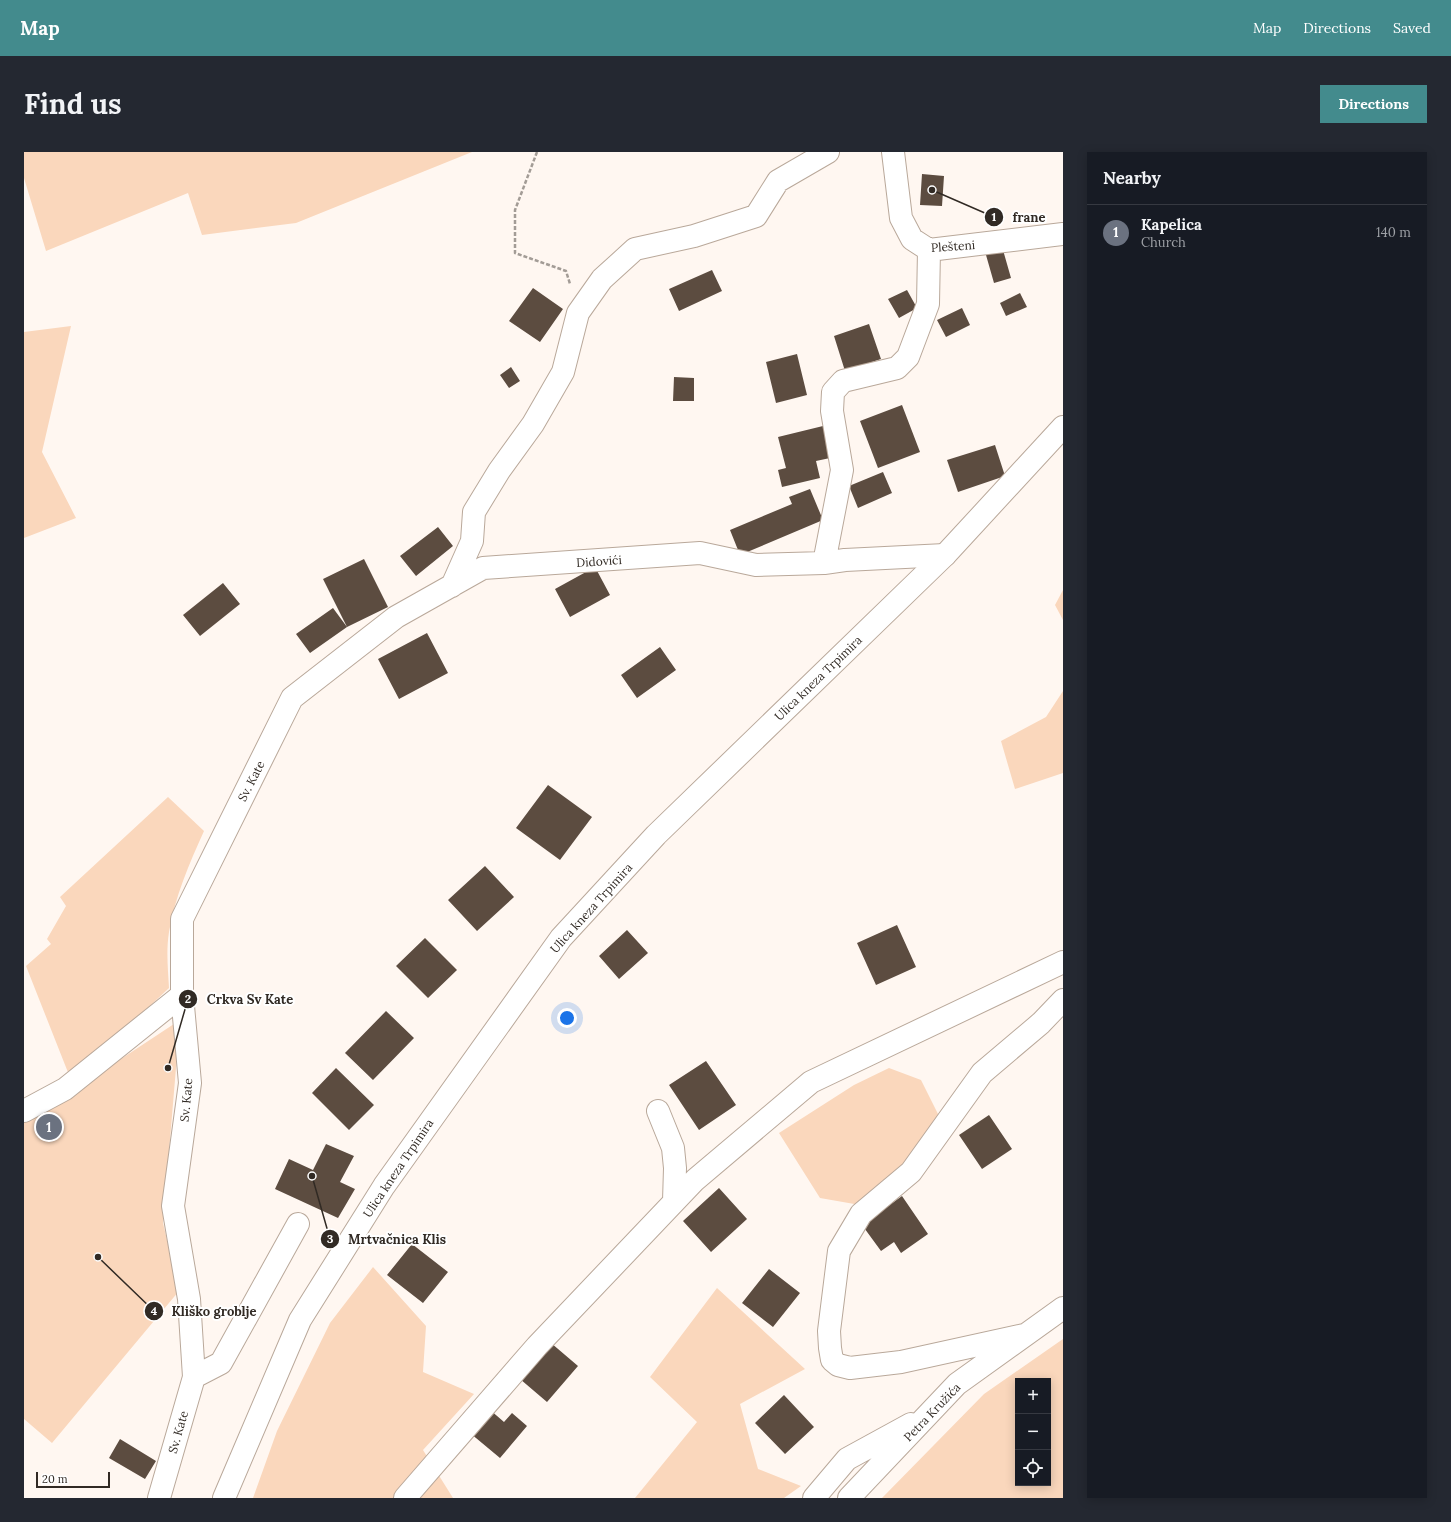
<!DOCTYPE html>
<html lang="en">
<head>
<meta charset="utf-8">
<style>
  :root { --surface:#171b24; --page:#242831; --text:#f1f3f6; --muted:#9ea1a6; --line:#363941; --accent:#438b8d }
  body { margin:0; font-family:Lora,serif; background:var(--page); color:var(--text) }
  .controls { position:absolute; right:12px; bottom:12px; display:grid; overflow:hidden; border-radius:0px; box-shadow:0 2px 10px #0003 }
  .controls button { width:36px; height:36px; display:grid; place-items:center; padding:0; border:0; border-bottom:1px solid var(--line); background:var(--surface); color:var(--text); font:20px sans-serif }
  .scale { position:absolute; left:12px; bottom:10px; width:74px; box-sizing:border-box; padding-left:4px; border:2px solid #312a24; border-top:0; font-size:11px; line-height:14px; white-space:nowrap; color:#312a24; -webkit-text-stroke:3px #fff; paint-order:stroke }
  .you { position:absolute; left:543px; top:866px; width:14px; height:14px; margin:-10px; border:3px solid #fff; border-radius:50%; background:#1a73e8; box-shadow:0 0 0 6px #1a73e833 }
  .badge { display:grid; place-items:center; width:26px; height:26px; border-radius:50%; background:var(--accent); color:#fff; font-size:13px; font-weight:700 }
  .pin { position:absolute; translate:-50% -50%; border:2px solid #fff; box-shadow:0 1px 4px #0006 }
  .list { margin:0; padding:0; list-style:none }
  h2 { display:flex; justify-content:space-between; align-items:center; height:52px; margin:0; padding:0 16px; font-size:17px }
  h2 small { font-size:13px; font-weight:400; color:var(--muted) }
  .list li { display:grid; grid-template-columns:26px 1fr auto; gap:12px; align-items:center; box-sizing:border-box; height:56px; padding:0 16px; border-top:1px solid var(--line) }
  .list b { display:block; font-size:15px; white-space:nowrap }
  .list p { margin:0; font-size:13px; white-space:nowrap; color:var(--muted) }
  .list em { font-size:13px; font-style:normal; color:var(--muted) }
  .icon { flex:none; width:22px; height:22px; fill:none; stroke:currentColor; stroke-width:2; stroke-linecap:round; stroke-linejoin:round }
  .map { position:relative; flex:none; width:1039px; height:1346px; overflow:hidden; border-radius:0px }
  header { display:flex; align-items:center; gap:24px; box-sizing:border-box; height:56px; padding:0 20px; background:var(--accent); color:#fff }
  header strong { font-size:19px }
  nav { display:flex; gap:22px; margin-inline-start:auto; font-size:14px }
  .intro { display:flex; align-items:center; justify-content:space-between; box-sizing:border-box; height:96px; padding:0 24px }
  h1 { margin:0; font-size:28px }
  .button { padding:10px 18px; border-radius:0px; background:var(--accent); color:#fff; font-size:14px; font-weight:700 }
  main { display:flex; gap:24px; padding:0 24px }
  aside { flex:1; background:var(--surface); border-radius:0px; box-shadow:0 2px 10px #0003 }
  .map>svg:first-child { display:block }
</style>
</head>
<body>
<header>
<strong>Map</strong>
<nav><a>Map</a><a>Directions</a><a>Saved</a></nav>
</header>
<div class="intro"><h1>Find us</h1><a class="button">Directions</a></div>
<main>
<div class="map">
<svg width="1039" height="1346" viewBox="0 0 1039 1346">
  <rect width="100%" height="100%" fill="#fff7f1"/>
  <path fill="#fad7bc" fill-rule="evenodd" d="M 0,0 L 448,0 L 272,71 L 178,83 L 164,41 L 22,99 L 0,26 Z
    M 47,174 L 18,300 L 52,366 L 0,386 L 0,180 Z
    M 1039,438 L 1039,468 L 1031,453 Z
    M 1039,539 L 1039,621 L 991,637 L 977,589 L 1022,565 Z
    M 144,645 L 180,679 C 165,712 151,745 145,780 C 142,799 144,817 145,836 L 47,928 L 2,814 L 27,792 L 23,787 L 42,754 L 36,745 Z
    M 156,868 L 139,1071 L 155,1139 L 28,1291 L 0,1267 L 0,971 Z
    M 865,916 L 897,928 L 916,966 L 896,999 L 836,1053 L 796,1046 L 755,981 L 830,933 Z
    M 349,1115 L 402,1174 L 399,1220 L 450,1242 L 399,1298 L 429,1346 L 229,1346 L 253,1279 L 306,1171 Z
    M 693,1136 L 781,1217 L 716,1252 L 734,1317 L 777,1334 L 760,1346 L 611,1346 L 673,1270 L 626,1225 Z
    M 1039,1187 L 1039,1346 L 858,1346 L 960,1242 ZM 994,1229 L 1024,1229 L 1024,1331 L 994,1331 Z"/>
  <path fill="#5c4c40" d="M 898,22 L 920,24 L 918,54 L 896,53 Z
    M 979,98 L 987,126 L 970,131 L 962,103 Z
    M 688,118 L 698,139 L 655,159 L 645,137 Z
    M 509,136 L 539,157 L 516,190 L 485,169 Z
    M 883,138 L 893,156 L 875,166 L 864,147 Z
    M 996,141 L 1003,155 L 982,164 L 976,151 Z
    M 938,156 L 946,173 L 922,185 L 913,168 Z
    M 845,172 L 857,207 L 821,219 L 810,184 Z
    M 773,202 L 783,243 L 752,251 L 742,210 Z
    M 487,215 L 496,229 L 485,236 L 476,223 Z
    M 650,225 L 670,226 L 670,249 L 649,249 Z
    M 878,253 L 896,300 L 854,316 L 836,269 Z
    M 799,274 L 806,306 L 792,309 L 796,326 L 758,335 L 754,318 L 762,316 L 754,285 Z
    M 971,293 L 981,324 L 934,340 L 923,308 Z
    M 859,320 L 868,341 L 834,356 L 825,334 Z
    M 786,337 L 799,368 L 716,403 L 706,378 L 768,352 L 765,345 Z
    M 414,375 L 429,394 L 392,424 L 376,404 Z
    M 340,407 L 364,455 L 323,475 L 299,427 Z
    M 571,415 L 586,443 L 546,465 L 531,437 Z
    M 199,431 L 216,452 L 176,484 L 159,463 Z
    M 309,456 L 323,475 L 286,501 L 272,482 Z
    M 403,481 L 424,521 L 375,547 L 354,507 Z
    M 636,495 L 652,518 L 613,546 L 597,523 Z
    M 524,633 L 568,665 L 536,708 L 492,676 Z
    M 461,714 L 490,745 L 453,779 L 424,748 Z
    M 873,773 L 892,815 L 852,833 L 833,791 Z
    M 603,778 L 624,801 L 595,827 L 575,804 Z
    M 401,786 L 433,818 L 404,846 L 372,814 Z
    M 362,859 L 390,886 L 349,928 L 321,901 Z
    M 682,909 L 712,953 L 675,978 L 645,933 Z
    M 312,916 L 350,953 L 325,978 L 288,941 Z
    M 965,963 L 988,997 L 958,1017 L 935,983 Z
    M 302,992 L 330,1004 L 316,1030 L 331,1037 L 314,1066 L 251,1037 L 265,1007 L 289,1018 Z
    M 695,1036 L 723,1067 L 687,1100 L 659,1069 Z
    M 878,1044 L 904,1082 L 877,1101 L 870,1090 L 857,1099 L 838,1073 Z
    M 388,1092 L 424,1120 L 399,1151 L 363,1123 Z
    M 745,1117 L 776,1141 L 749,1175 L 718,1151 Z
    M 527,1191 L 554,1214 L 523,1250 L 496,1227 Z
    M 760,1243 L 790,1275 L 761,1302 L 731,1271 Z
    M 465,1257 L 480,1270 L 488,1261 L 503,1274 L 476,1306 L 446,1281 Z
    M 96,1287 L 132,1309 L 121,1327 L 85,1306 Z"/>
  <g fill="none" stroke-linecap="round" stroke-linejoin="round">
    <defs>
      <path id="minor" d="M 869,0 L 877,66 L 888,87 L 905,98 L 1039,82
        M 800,411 L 818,318 L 808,259 L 809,240 L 819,229 L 873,216 L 884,205 L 904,152 L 905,98
        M 428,434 L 448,389 L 450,360 L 475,319 L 509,272 L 539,220 L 554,161 L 578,127 L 611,97 L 670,84 L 732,64 L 754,29 L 804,0
        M 0,959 L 41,937 L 158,843
        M 634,959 L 649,996 L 651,1016 L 650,1049
        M 1000,1183 L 877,1210 L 826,1216 L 814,1213 L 808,1208 L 806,1196 L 805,1179 L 815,1099 L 837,1062 L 887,1020 L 958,921 L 1017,871 L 1039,848
        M 170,1225 L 197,1211 L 274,1072
        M 135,1346 L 170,1225 L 165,1147 L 149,1054 L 166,931 L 158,843 L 158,767 L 268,546 L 372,465 L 459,416 L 676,401 L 732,413 L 800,411 L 821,408 L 921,403
        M 381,1346 L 513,1194 L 671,1028 L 787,930 L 1039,810
        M 790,1346 L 823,1307 L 887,1272
        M 825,1346 L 933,1232 L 1039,1156"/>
      <path id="major" d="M 200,1346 L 276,1168 L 360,1034 L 537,786 L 632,683 L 921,403 L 1039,275"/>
    </defs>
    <use href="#minor" stroke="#b9a89a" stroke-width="24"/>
    <use href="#major" stroke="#b9a89a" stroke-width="24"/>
    <path stroke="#a39c96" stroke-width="2.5" stroke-dasharray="4 2" stroke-linecap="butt" d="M 513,0 L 491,58 L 491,101 L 542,119 L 546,132"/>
    <use href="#minor" stroke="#fff" stroke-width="22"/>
    <use href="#major" stroke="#fff" stroke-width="22"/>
  </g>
  <g text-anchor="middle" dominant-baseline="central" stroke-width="4" stroke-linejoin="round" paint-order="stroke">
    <g font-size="12" fill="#312a24" stroke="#fff">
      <text transform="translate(929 94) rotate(-4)">Plešteni</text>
      <text transform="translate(575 409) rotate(-4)">Didovići</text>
      <text transform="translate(794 526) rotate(-44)">Ulica kneza Trpimira</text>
      <text transform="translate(227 629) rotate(-63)">Sv. Kate</text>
      <text transform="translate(567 756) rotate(-48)">Ulica kneza Trpimira</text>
      <text transform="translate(162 948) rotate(-85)">Sv. Kate</text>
      <text transform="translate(374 1016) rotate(-56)">Ulica kneza Trpimira</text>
      <text transform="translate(908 1260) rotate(-46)">Petra Kružića</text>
      <text transform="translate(154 1280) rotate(-74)">Sv. Kate</text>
    </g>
  </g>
  <path fill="none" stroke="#312a24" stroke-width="1.5" d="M908 38L970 65M144 916L164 847M288 1024L306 1087M74 1105L130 1159"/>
  <g fill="#312a24" stroke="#fff" stroke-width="1.5">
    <circle cx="908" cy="38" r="4"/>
    <circle cx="144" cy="916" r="4"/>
    <circle cx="288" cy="1024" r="4"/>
    <circle cx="74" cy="1105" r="4"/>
    <circle cx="970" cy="65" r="10"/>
    <circle cx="164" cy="847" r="10"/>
    <circle cx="306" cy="1087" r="10"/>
    <circle cx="130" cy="1159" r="10"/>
  </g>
  <g font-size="12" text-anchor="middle" font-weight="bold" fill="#fff">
    <text x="970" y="69">1</text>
    <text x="164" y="851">2</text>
    <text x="306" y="1091">3</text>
    <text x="130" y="1163">4</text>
  </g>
  <g font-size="13" text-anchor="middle" font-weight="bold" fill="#312a24" stroke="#fff" stroke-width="4" stroke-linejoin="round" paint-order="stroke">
    <text x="1005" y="70">frane</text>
    <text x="226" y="852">Crkva Sv Kate</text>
    <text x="373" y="1092">Mrtvačnica Klis</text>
    <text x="190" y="1164">Kliško groblje</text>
  </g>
</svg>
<div class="controls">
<button>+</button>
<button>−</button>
<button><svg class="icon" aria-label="locate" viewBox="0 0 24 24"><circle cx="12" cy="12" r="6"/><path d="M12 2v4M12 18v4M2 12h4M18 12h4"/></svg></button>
</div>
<div class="scale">20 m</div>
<div class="you"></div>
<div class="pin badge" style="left:25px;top:975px;background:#6b7280">1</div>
</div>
<aside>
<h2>Nearby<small></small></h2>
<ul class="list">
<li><span class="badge" style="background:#6b7280">1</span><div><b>Kapelica</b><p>Church</p></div><em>140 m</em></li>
</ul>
</aside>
</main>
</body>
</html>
